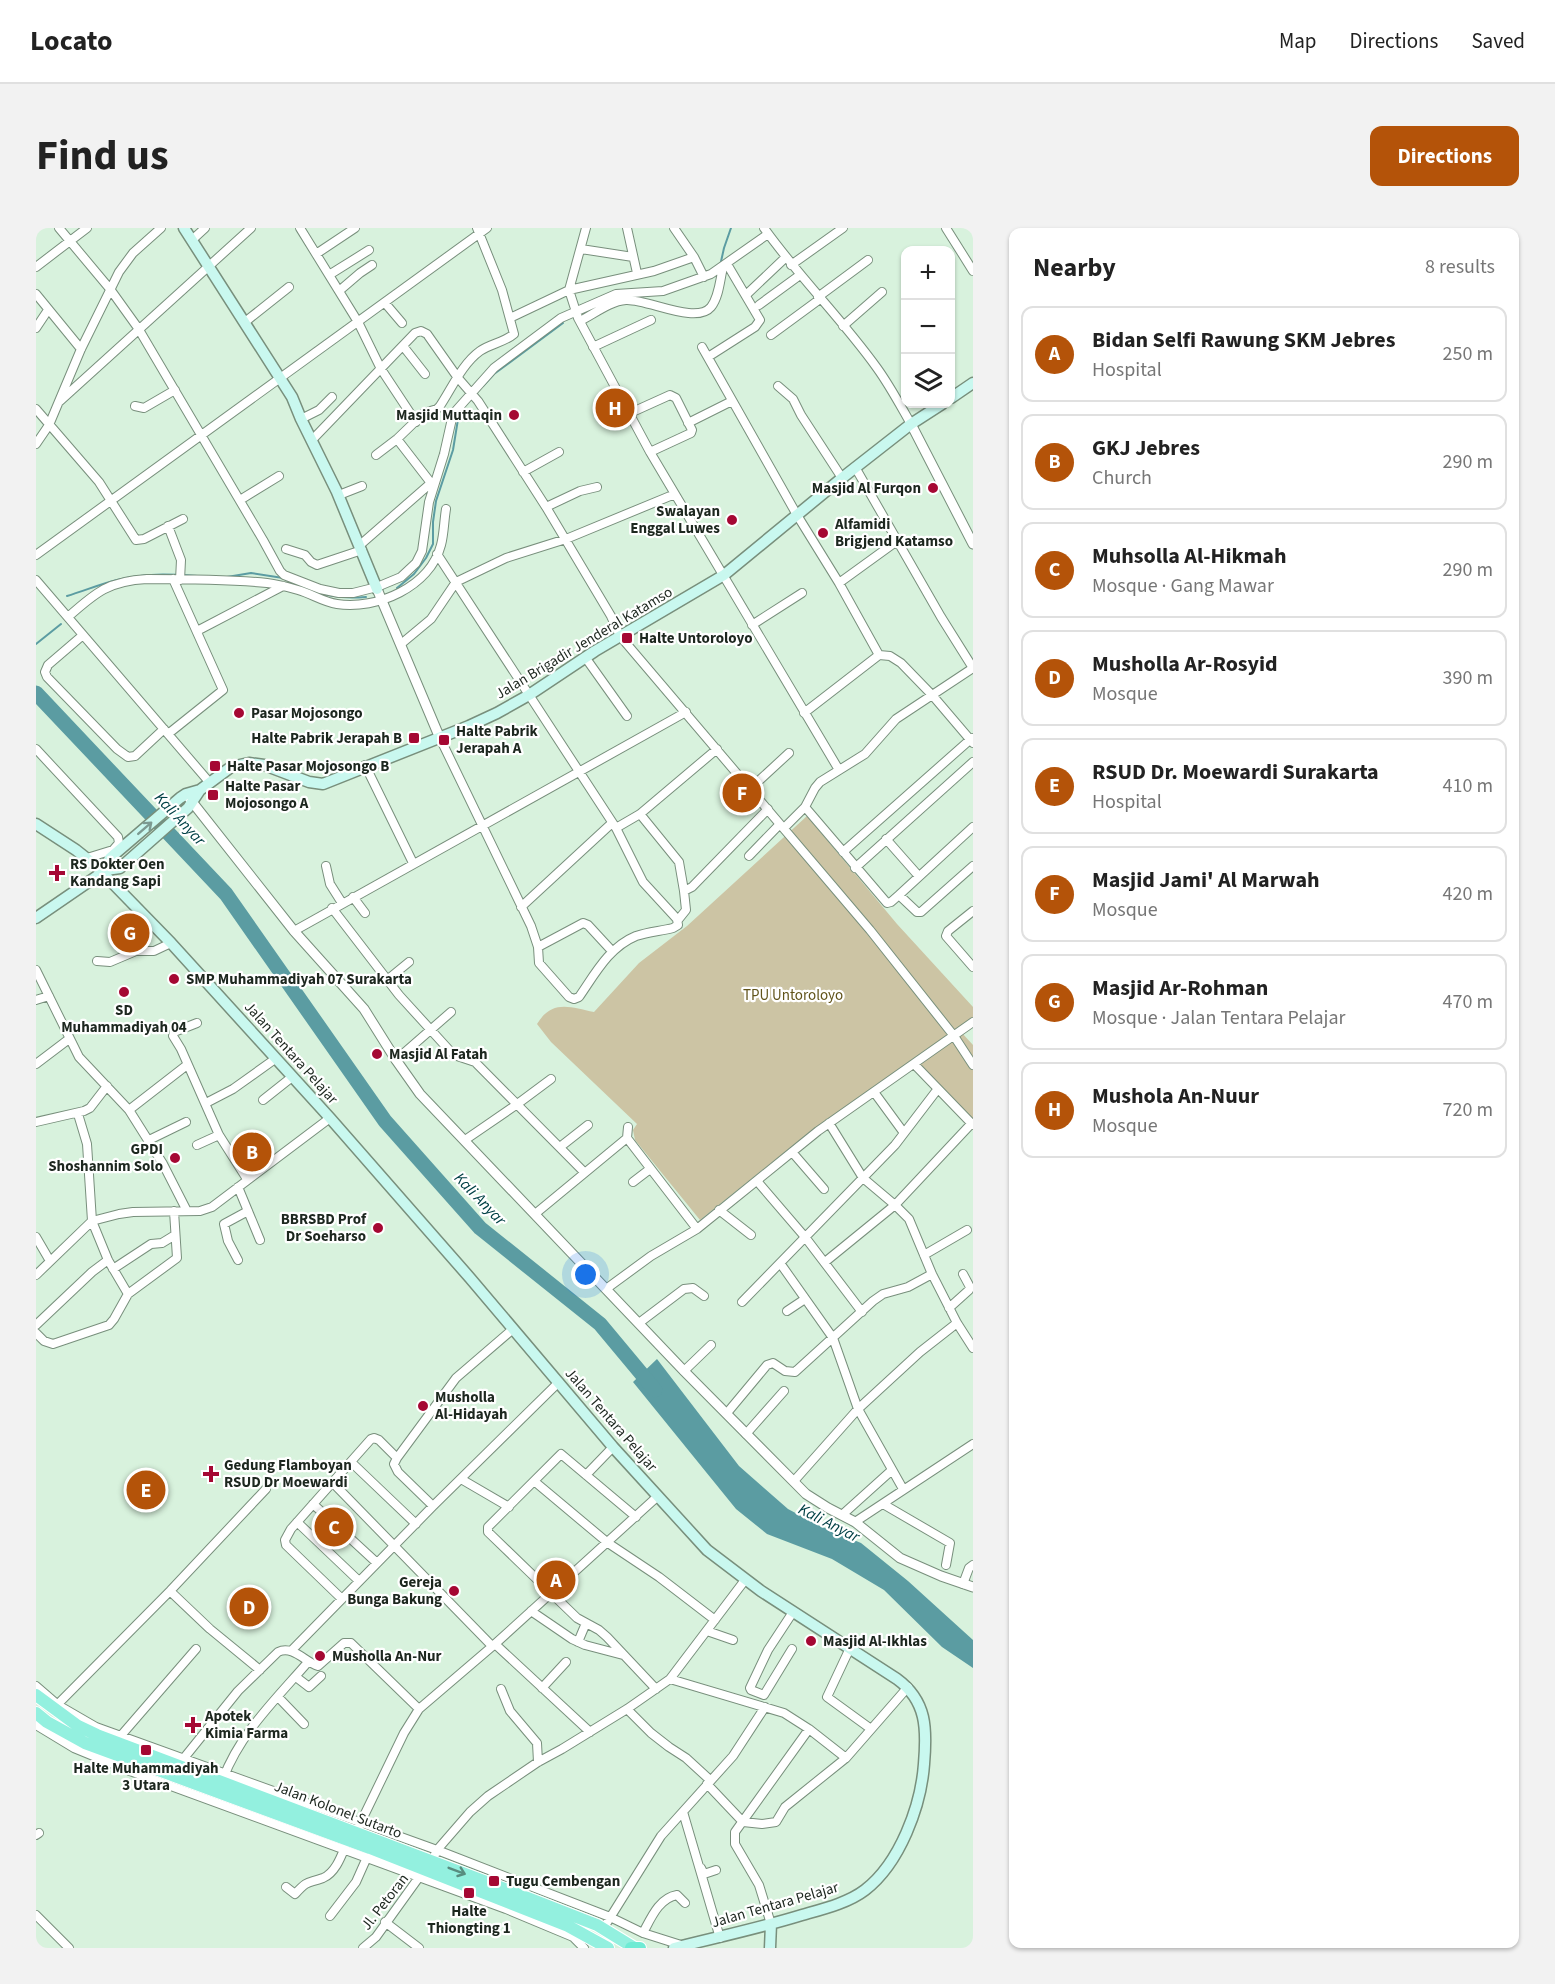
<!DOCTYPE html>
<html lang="en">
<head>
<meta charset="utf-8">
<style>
  :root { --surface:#fff; --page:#f2f2f2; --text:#222; --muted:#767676; --line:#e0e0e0; --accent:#b45309 }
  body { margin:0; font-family:"Source Sans 3",sans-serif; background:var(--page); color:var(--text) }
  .controls { position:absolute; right:18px; top:18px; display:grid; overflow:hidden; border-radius:12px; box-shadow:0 2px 4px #0004 }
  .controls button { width:54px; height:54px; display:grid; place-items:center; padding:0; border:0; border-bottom:2px solid var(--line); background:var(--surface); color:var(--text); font:30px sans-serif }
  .you { position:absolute; left:550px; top:1047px; width:21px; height:21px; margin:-15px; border:4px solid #fff; border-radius:50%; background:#1a73e8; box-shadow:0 0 0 9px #1a73e833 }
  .badge { display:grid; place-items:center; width:39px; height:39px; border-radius:50%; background:var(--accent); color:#fff; font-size:20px; font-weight:700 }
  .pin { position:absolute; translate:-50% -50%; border:3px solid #fff; box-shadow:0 2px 6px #0006 }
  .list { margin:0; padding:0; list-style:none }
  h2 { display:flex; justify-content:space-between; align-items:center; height:78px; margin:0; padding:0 24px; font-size:26px }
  h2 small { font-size:20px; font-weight:400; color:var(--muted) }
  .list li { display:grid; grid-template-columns:39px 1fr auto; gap:18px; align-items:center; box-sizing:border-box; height:96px; margin:0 12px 12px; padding:0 12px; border:2px solid var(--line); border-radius:12px }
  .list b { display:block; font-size:22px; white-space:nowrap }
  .list p { margin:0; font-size:20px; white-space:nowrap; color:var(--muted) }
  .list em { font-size:20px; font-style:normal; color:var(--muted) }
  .icon { flex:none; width:33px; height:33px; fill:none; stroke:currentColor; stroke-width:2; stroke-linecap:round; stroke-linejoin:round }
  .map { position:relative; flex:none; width:937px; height:1720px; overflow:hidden; border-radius:12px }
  header { display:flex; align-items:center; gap:36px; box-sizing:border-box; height:84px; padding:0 30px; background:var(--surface); border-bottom:2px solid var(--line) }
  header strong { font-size:28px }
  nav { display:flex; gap:33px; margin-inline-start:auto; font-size:21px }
  .intro { display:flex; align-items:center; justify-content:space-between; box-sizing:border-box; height:144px; padding:0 36px }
  h1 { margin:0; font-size:42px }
  .button { padding:15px 27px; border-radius:12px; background:var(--accent); color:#fff; font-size:21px; font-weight:700 }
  main { display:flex; gap:36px; padding:0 36px }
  aside { flex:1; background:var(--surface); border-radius:12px; box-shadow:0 2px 4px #0004 }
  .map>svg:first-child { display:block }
</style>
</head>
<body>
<header>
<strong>Locato</strong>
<nav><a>Map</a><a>Directions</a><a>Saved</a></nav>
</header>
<div class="intro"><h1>Find us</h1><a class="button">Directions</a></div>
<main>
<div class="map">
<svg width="937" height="1720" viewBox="0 0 937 1720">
  <rect width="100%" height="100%" fill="#d8f2dd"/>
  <path fill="#ccc4a4" d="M 771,588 L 861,696 L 937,779 L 937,790 L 764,912 L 664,992 L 599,912 L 597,902 L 601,896 L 515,814 L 501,796 C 516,771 534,779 558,784 L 603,735 L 651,698 Z
    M 926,805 L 937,817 L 937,895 L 881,837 Z"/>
  <path fill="#5b9ca2" d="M 621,1131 L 703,1238 L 752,1281 L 782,1297 L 825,1315 L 872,1353 L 937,1412 L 937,1440 L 906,1419 L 848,1362 L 796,1331 L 731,1306 L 700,1281 L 597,1154 Z"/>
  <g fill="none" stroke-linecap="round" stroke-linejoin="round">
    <path stroke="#5b9ca2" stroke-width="2" d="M 684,38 L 688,20 L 695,0
      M 553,83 L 560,79
      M 447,158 L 458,146 L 527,95
      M 191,349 L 215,345 L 247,350
      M 263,357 C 288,368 303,371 330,369
      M 361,360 L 378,346 L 390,330 L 397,316 L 397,294 L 400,273 L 417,222 L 423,185
      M 31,368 C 48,363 64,356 81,352 C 108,345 133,346 161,348
      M 0,416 L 25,396"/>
    <path stroke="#5b9ca2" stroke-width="15" d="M 0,465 L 190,666 L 349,893 L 444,1000 L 564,1096 L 619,1162"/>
    <defs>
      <path id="minor" d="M 23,0 L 74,61 L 102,100 L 227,312 L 244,343 L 248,347 L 284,361 L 303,365 L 317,365 L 341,359 L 365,349 L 380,335 L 386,323 L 393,274 L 408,226 L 417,186 L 458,140 L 525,90 L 580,66 L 627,63 L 675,46 L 732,6
        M 264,0 L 322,94 L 345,141 L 380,194
        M 550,0 L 533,62 L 542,90 L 614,224 L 803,542
        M 591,0 L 601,45
        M 638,0 L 658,29 L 668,49
        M 728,0 C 763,49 806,91 841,140 C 854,158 864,177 875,196
        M 910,0 L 937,43
        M 156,12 L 169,0
        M 545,21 L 597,29
        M 280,26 L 319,0
        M 755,37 L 807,0
        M 0,39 L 51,0
        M 293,47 L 333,22
        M 303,63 L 324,45 L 336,37
        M 0,66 L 45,121
        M 710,67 L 749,30
        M 782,69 L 832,32
        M 349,75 L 366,95
        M 723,77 L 764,47
        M 474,90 L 533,62 L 618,43 L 658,29
        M 544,93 C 558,86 574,73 590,72 C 612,71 660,97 675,79 C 683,69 684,52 687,39
        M 209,94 L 253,59
        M 807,98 L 846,64
        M 0,100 L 12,82
        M 735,107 L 784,71
        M 367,118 L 389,146
        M 557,119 L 615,92
        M 666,119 L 761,287 L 803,355 L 843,427
        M 672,129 L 719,99 L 724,92 L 691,36
        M 742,158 L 757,171 L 765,187 L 806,250
        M 24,173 L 215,0
        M 99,178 L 108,180 L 139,162
        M 0,181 L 63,254 L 100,312 L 108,311 L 147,291
        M 592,186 L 634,167 L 640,170 L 656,202 L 655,205 L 614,224
        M 265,191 L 283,182 L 296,169
        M 652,195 L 696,173
        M 361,211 L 395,255
        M 276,212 L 379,105 L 385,103 L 391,106 L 422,150 L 442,173 L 510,279 L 575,388 L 584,408 L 834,702 L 918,808 L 937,837
        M 0,216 L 13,197 L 45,121 L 83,44 L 97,25 L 125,0
        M 340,227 L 361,211 L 388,185 L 401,181 L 404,178 C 416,160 426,136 444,123 C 454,116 469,114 478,106 L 466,62 L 441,0
        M 819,239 L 905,389 L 937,440
        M 487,244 L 523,224
        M 303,267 L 326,258
        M 204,272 L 243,248
        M 510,279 L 544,263 L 561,259
        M 132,298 L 145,332 L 144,352
        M 324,317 L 395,255 L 397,257
        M 250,321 L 269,327 L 275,334 L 281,337 L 326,322
        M 401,326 L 580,600 L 607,654 L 641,691 L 642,697 L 637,700 C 625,703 612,704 600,708 C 573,719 559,746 543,769 L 538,771 L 533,769 L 503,735 L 502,719 L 495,698 L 403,508
        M 0,327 L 451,0
        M 0,352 L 174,555
        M 803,355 L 861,313
        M 32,389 C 60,364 73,353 111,351 C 151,351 191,351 231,355 C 241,356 252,359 262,362 C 276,366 287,374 301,376 C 341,382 394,359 405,317 C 408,306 408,293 410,281
        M 716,397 L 766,365
        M 161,403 L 247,358
        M 47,407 L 12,437 L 9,444 L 11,449 L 81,521 L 92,529 L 99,528 L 128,501
        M 365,416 L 395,391 L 420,354 L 470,330 L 530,311 L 639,266
        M 549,429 L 591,488
        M 768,485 L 843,427 L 854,428 L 865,435 L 897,468 L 937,515
        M 132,506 L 187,462 L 137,351
        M 0,521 L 82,609 L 83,615 L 77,622 L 51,630
        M 329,537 L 377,635
        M 715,560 L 753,525
        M 769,579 L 851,675 L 855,674 L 863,667 L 881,684 L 885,684 L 937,638
        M 604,586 L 643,634 L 648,663
        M 580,600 L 604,586 L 681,521
        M 748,600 L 769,579 L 779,560 L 784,554 L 829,526 L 860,491 L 937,440
        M 850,611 L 880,645
        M 807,624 L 936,510
        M 713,628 L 744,596
        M 290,638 L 294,656 L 306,675
        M 819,640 L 937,534
        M 863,667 L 937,599
        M 317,669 L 329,685
        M 485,679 L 576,595
        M 296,680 L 363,767 L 414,823 L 421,828 L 439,834 L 548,944
        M 937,683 L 912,703 L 910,708 L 937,739
        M 642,692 L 650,682 L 648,663 L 656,659 L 732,581
        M 258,703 L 650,484
        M 502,719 L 547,695 L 552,697 L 576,723
        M 61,733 L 74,734 L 100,723 L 118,723 L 135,715
        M 0,742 L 43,829 L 93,882 L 127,936 L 151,983
        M 351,752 L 373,734
        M 0,772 L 13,768
        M 161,795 L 138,804 L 137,808 L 145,821 L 183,907 L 211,951
        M 360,832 L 415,784
        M 0,836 L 33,811
        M 878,836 L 937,897
        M 838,864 L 868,905
        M 227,872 L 256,849
        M 170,875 L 197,861 L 239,831
        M 93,882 L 151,837
        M 42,886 L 51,916 L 56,993 L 72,1032 L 92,1066
        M 0,894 L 48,883 L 54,880 L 71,858
        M 793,895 L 827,950 L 859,977 L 873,991 L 896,1046 L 921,1095 L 937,1120
        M 592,899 L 591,910 L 661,1001
        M 113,912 L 150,894
        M 429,912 L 480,877 L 515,851
        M 161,917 L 183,907
        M 524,919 L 552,897
        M 756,924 L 788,961
        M 721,953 L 769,1009 L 826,1084
        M 597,954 L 614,941
        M 202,959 L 224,1012
        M 683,982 L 715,1007
        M 499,986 L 591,910
        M 0,1009 L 14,1033
        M 888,1027 L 931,1002
        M 202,1032 L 192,1013 L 188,996 L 212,983
        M 789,1034 L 859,977 L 935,896
        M 744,1035 L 797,1110 L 822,1181 L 867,1261
        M 77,1041 L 115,1016 L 126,1015 L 139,1007
        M 0,1047 L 56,993 L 83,986 L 97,984 L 164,983 L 176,979 L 294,890
        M 570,1061 L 615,1028 L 661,1001 L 782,903 L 937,794
        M 706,1074 L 859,917 L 901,862
        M 913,1080 L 933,1062 L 934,1059 L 927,1046
        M 751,1083 L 769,1071
        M 603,1095 L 648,1061 L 657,1060 L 668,1068
        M 0,1097 L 56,1044 L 72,1032
        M 0,1105 L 8,1113 L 17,1116 L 73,1097 L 78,1091 L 92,1066 L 141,1030 L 138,983
        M 648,1143 L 675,1117
        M 691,1185 L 731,1137 L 737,1135 L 749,1143 L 759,1144 L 837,1073 L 847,1066 L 872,1059 L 896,1046
        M 710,1206 L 748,1163
        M 361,1230 L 420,1150 L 477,1101
        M 315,1234 L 380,1296
        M 550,1247 L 577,1219
        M 425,1251 L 473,1279
        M 498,1253 L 572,1315 L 623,1349 L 679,1392
        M 758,1253 L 822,1181 L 884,1124 L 921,1095
        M 297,1255 L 456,1418
        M 277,1276 L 341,1335
        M 847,1276 L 914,1315 L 910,1337
        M 806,1287 L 856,1242
        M 600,1289 L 525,1226 L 452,1299 L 452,1304 L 541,1390 L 563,1402 L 571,1409 L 620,1461
        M 261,1294 L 323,1353
        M 819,1294 L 937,1216
        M 927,1356 L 933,1340 L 937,1337
        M 134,1363 L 174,1401 L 224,1442
        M 306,1371 L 250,1317 L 249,1312 L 255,1301 L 335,1211 L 338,1210 L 343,1212 L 361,1230 L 358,1236 L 362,1244 L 397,1278
        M 495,1383 L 536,1411 L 549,1417 L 587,1427
        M 671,1403 L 697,1412
        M 542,1414 L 550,1395
        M 459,1416 L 554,1504
        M 814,1420 L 791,1469 L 835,1501
        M 756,1421 L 728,1467 L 715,1462 L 714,1460 L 732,1422 L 757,1384
        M 255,1423 L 397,1278 L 523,1154
        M 260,1449 L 273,1459 L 285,1448
        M 634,1451 L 748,1485 L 773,1501 L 810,1530 L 872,1459
        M 0,1458 L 22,1477 L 60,1499 L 401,1622 L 574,1689 L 607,1705 L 645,1717
        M 506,1460 L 530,1434
        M 465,1461 L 474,1483 L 501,1515 L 502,1534
        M 242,1469 L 268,1496
        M 18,1480 L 134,1363 L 230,1261
        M 591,1481 L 615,1505 L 633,1519 L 650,1530 L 674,1552
        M 0,1497 L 38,1520 L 94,1543 L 470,1681 L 537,1709 L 548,1720
        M 82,1511 L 160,1421
        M 144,1535 L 202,1463 L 242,1424 C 257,1417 269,1434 282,1438 L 308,1415 L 315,1415 L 383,1481
        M 187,1551 C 204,1505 241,1470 272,1434
        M 671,1556 L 707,1594 L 726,1596 L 740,1594 L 749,1579 L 810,1530
        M 647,1584 L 684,1710
        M 323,1598 L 368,1505 L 383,1481 L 459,1416 L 622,1268
        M 0,1607 L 3,1605
        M 396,1633 L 401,1622 L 434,1584 L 452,1568 L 502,1534 L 526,1521 L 591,1481 L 634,1451 L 709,1352
        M 665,1640 L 668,1646 L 680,1642
        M 250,1659 L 259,1666 C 273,1651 271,1656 287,1650 C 299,1645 305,1629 309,1619
        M 0,1687 L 33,1720
        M 294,1688 L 320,1654 L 332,1627
        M 349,1694 L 383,1720
        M 735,1696 L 723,1657 L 699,1616 L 699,1604 L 773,1501
        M 567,1701 L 625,1608 L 697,1528 L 729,1479
        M 607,1705 C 615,1690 623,1670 641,1667 L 649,1675
        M 327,1720 L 340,1709 L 386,1645"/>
      <path id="tertiary" d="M 875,196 L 937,316
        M 341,361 L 403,508
        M 153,570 L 258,703 L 328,781 L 360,832 L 384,866 L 648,1143 L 770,1266 L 792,1280 L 819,1294 L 864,1330 L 905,1348 L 937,1359"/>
      <path id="secondary" d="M 148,0 L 256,169 L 265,191 L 301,264 L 341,361
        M 915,170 L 937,155
        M 0,596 L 40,622 L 59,637 L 135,715 L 294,890 L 434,1050 L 577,1219 L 671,1322 L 725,1363 L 861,1451 C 891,1473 891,1501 888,1536 C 885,1578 864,1635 829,1662 C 812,1675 787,1681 766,1687 C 724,1700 681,1709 638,1720
        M 70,642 L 84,640 L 152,580 L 164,562
        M 0,690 L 67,644 L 74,630 L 144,570 L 150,566 L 164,562 L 195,539 L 213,535 L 228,537 L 273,554 L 287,556 L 433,498 L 461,485 L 493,467 L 559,423 L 688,347 L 806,250 L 875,196 L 906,176
        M 734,1720 L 735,1696"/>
      <path id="primary" d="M 0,1467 L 42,1498 L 61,1507 L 474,1663 L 561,1697 L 597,1719
        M 0,1485 L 11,1494 L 49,1515 L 334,1620 L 532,1698 L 572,1720"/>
      <path id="trunk" d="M 595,1720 L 604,1720"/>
    </defs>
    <use href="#minor" stroke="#788f7c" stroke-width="10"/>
    <use href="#tertiary" stroke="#788f7c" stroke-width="11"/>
    <use href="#secondary" stroke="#788f7c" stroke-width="13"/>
    <use href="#primary" stroke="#fff" stroke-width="14"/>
    <use href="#trunk" stroke="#fff" stroke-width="14"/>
    <use href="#minor" stroke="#fff" stroke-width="8"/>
    <use href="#tertiary" stroke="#fff" stroke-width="9"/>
    <use href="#secondary" stroke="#c9f8ef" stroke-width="10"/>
    <use href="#primary" stroke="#93f0df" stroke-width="12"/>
    <use href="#trunk" stroke="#6febd4" stroke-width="12"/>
  </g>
  <defs><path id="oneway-shaft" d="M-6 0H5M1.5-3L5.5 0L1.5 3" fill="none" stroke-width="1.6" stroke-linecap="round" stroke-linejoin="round" transform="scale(1.5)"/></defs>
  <use stroke="#7c9a91" href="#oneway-shaft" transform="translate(109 600) rotate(-41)"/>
  <use stroke="#588c7f" href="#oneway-shaft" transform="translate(421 1643) rotate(21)"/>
  <g fill="#a50833" stroke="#fff" stroke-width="2">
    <circle cx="478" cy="187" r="6"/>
    <circle cx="897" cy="260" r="6"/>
    <circle cx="696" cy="292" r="6"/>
    <circle cx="787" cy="305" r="6"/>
    <rect x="585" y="404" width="12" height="12" rx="3"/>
    <circle cx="203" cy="485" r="6"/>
    <rect x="372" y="504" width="12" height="12" rx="3"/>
    <rect x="402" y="506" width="12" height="12" rx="3"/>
    <rect x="173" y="532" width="12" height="12" rx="3"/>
    <rect x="171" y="561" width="12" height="12" rx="3"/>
    <path d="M18 636h6v6h6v6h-6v6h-6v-6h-6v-6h6z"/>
    <circle cx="138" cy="751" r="6"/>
    <circle cx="88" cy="764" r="6"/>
    <circle cx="341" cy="826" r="6"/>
    <circle cx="139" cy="930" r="6"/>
    <circle cx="342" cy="1000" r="6"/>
    <circle cx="387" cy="1178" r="6"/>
    <path d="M172 1237h6v6h6v6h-6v6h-6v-6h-6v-6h6z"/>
    <circle cx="418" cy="1363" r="6"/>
    <circle cx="775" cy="1413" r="6"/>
    <circle cx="284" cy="1428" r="6"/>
    <path d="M154 1488h6v6h6v6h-6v6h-6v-6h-6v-6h6z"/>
    <rect x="104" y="1516" width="12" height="12" rx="3"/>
    <rect x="452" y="1647" width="12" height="12" rx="3"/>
    <rect x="427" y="1659" width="12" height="12" rx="3"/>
  </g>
  <g text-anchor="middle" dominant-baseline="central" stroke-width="4.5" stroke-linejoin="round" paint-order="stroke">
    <g font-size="15" font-weight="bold" fill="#1d271f" stroke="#fff" text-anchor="start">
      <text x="466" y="187" text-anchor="end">Masjid Muttaqin</text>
      <text x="885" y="260" text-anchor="end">Masjid Al Furqon</text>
      <text x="684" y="283" text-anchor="end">Swalayan<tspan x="684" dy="17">Enggal Luwes</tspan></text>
      <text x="799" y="296">Alfamidi<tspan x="799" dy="17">Brigjend Katamso</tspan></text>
      <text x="603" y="410">Halte Untoroloyo</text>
      <text x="215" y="485">Pasar Mojosongo</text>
      <text x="420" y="503">Halte Pabrik<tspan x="420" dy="17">Jerapah A</tspan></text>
      <text x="366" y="510" text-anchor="end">Halte Pabrik Jerapah B</text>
      <text x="191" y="538">Halte Pasar Mojosongo B</text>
      <text x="189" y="558">Halte Pasar<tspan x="189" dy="17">Mojosongo A</tspan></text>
      <text x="34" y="636">RS Dokter Oen<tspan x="34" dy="17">Kandang Sapi</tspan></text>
      <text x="150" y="751">SMP Muhammadiyah 07 Surakarta</text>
      <text x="88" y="782" text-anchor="middle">SD<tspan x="88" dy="17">Muhammadiyah 04</tspan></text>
      <text x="353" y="826">Masjid Al Fatah</text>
      <text x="127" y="921" text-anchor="end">GPDI<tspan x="127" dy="17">Shoshannim Solo</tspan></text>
      <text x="330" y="991" text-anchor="end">BBRSBD Prof<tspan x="330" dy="17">Dr Soeharso</tspan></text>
      <text x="399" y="1169">Musholla<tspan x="399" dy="17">Al-Hidayah</tspan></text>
      <text x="188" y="1237">Gedung Flamboyan<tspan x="188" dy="17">RSUD Dr Moewardi</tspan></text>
      <text x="406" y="1354" text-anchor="end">Gereja<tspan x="406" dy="17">Bunga Bakung</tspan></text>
      <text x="787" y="1413">Masjid Al-Ikhlas</text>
      <text x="296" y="1428">Musholla An-Nur</text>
      <text x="169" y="1488">Apotek<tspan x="169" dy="17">Kimia Farma</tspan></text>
      <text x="110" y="1540" text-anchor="middle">Halte Muhammadiyah<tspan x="110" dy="17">3 Utara</tspan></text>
      <text x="470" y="1653">Tugu Cembengan</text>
      <text x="433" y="1683" text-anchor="middle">Halte<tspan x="433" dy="17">Thiongting 1</tspan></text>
    </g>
    <g font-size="15" fill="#1d271f" stroke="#fff">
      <text transform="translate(548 415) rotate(-31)">Jalan Brigadir Jenderal Katamso</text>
      <text transform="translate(255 825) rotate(48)">Jalan Tentara Pelajar</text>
      <text transform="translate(575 1192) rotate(49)">Jalan Tentara Pelajar</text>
      <text transform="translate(302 1582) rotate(21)">Jalan Kolonel Sutarto</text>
      <text transform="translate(349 1674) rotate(-52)">Jl. Petoran</text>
      <text transform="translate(739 1677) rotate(-16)">Jalan Tentara Pelajar</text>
    </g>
    <g font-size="15" fill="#605319" stroke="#fff">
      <text x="757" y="767">TPU Untoroloyo</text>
    </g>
    <g font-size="16" font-style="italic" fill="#004045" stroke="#fff">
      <text transform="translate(144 591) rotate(47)">Kali Anyar</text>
      <text transform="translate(444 971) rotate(46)">Kali Anyar</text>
      <text transform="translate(793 1295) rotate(27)">Kali Anyar</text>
    </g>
  </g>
</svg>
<div class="controls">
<button>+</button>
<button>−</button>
<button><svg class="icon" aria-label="layers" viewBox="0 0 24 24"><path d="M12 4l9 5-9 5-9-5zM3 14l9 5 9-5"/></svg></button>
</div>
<div class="you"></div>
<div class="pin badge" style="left:520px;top:1352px">A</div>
<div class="pin badge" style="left:216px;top:924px">B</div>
<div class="pin badge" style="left:298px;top:1299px">C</div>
<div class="pin badge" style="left:213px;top:1379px">D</div>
<div class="pin badge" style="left:110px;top:1262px">E</div>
<div class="pin badge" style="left:706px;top:565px">F</div>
<div class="pin badge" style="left:94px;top:705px">G</div>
<div class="pin badge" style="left:579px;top:180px">H</div>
</div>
<aside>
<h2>Nearby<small>8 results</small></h2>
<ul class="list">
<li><span class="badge">A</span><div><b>Bidan Selfi Rawung SKM Jebres</b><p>Hospital</p></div><em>250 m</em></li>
<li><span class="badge">B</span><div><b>GKJ Jebres</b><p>Church</p></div><em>290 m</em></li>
<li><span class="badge">C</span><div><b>Muhsolla Al-Hikmah</b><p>Mosque · Gang Mawar</p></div><em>290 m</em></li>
<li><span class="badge">D</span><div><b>Musholla Ar-Rosyid</b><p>Mosque</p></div><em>390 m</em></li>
<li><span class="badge">E</span><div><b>RSUD Dr. Moewardi Surakarta</b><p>Hospital</p></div><em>410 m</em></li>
<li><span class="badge">F</span><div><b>Masjid Jami' Al Marwah</b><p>Mosque</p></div><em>420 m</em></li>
<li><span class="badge">G</span><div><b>Masjid Ar-Rohman</b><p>Mosque · Jalan Tentara Pelajar</p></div><em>470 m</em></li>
<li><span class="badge">H</span><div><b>Mushola An-Nuur</b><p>Mosque</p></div><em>720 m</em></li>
</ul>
</aside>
</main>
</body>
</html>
